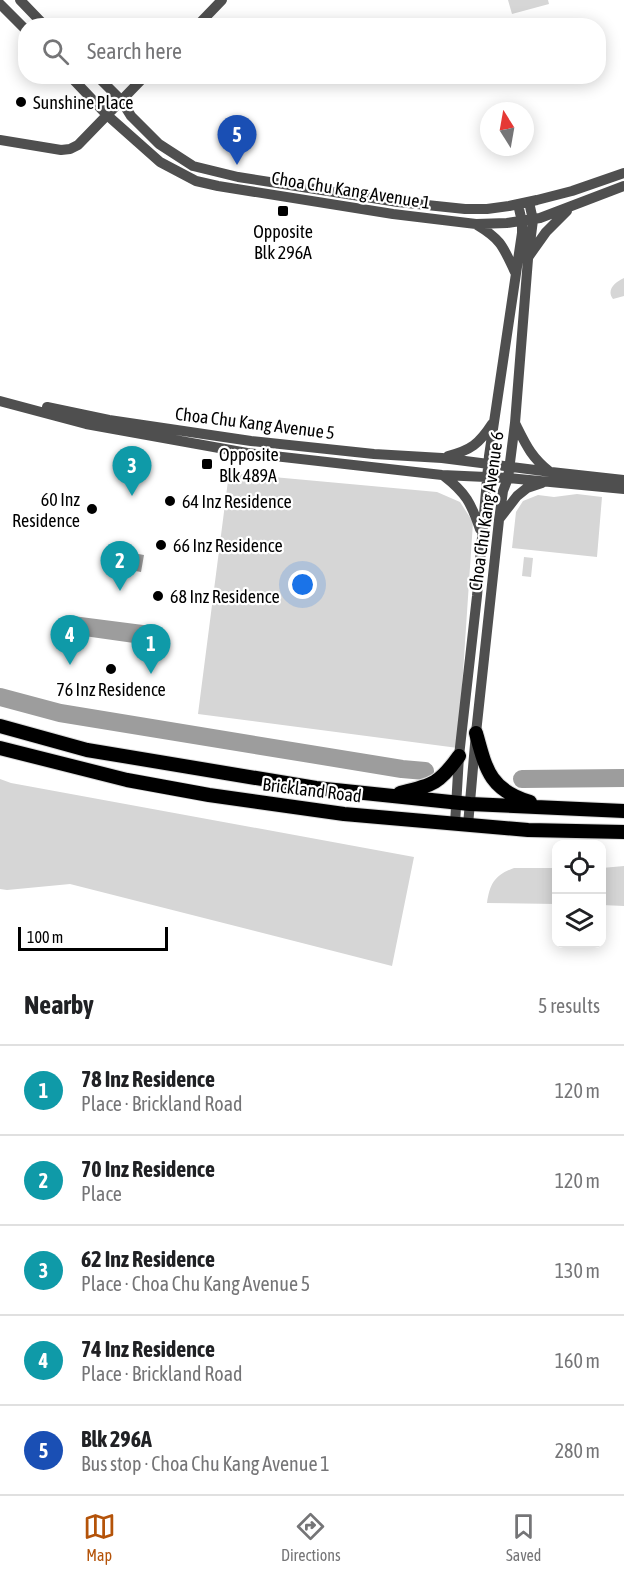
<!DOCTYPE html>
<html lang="en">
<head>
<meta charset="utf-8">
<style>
  :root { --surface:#fff; --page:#f6f6f6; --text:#202124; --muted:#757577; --line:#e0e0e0; --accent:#b45309 }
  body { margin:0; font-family:"Asap Condensed",sans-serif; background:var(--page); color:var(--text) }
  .controls { position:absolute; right:18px; bottom:18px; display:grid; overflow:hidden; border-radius:12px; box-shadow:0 3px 15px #0003 }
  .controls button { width:54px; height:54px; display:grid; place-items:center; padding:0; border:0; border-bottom:2px solid var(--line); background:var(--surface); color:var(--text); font:30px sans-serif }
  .compass { position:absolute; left:480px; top:102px; width:54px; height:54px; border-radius:50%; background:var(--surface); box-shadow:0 3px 15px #0003; rotate:349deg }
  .scale { position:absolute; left:18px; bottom:15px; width:150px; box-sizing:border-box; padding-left:6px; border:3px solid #000; border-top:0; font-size:16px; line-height:21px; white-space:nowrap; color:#000; -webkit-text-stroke:4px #fff; paint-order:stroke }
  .you { position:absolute; left:303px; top:585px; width:21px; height:21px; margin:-15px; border:4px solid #fff; border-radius:50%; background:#1a73e8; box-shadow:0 0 0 9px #1a73e833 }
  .badge { display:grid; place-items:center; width:39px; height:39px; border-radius:50%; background:var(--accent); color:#fff; font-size:20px; font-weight:700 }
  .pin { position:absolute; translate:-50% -50px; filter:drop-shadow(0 2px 3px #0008) }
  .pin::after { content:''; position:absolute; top:32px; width:21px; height:18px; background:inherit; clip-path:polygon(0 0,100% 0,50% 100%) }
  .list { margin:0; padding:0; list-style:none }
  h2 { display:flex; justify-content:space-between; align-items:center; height:78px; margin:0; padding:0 24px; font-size:26px }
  h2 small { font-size:20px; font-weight:400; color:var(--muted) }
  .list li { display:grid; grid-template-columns:39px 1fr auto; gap:18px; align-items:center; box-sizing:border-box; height:90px; padding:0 24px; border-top:2px solid var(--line) }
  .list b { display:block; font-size:22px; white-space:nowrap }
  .list p { margin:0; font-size:20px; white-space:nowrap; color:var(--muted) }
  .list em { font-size:20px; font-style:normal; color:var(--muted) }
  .icon { flex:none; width:33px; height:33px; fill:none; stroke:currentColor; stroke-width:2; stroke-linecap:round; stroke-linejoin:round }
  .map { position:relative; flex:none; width:624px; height:966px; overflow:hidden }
  .search { position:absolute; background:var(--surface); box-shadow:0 3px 15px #0003; left:18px; right:18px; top:18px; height:66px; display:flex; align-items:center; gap:15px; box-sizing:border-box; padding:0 21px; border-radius:24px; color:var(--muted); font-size:22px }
  .sheet { height:528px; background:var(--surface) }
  nav { display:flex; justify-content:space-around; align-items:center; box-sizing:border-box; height:84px; border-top:2px solid var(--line); background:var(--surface); font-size:16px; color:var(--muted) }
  nav a { display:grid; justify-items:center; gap:3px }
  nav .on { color:var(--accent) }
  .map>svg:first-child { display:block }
</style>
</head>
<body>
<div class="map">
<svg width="624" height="966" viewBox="0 0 624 966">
  <rect width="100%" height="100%" fill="#fff"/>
  <path fill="#d6d6d6" d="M 508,0 L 548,0 L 549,4 L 512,14 Z
    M 624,278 L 624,296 L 613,299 C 606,290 615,282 624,278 Z
    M 229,473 L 437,492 L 460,502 L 473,522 L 458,748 L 198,714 Z
    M 577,494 L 602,497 L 597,557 L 512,548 L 516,512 L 523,501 L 538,495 L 554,497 Z
    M 524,557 L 533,558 L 531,577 L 522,576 Z
    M 0,779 L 11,783 L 414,857 L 392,966 L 70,884 L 7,890 L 0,889 Z
    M 624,866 L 624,906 L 602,905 L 602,868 Z
    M 514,868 L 556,868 L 556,904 L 487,903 C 490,883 495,875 514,868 Z"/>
  <path fill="#9d9d9d" d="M 105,548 L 144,555 L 141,572 L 102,565 Z
    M 73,616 L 151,626 L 148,645 L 70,634 Z"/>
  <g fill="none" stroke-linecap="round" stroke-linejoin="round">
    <path stroke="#9d9d9d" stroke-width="18" d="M 0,697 L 60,713 L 402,769 L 425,771
      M 522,779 L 624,778"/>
    <defs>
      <path id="major" d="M 0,726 L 87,750 L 316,788 L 470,804 L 624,811
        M 476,733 C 486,770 490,790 530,802
        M 0,748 L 127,780 L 209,795 L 344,814 L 528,830 L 624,832
        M 400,793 C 433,785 439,784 459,756"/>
    </defs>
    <use href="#major" stroke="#dbdbdb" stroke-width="16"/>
    <path stroke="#4f4f4f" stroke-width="10" d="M 20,0 L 45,26
      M 0,4 L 26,30
      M 197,26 L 222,0
      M 70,76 L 107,115 L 160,162 L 196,181 L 218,186 L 393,214 L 476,224 L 507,223 L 540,218 L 624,186
      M 97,76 L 121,100 L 131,116 L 159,144 L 193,166 L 238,177 L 398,202 L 465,209 L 487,209 L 509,206 L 537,200 L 572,191 L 624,173
      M 0,140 L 61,150 L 70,149 L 78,145 L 145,76
      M 477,225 C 502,240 503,247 515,272
      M 529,256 L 546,232 L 567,211
      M 0,401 L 86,424 L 247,453 L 442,475 L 508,478 L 624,489
      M 47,407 L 109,420 L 251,441 L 374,454 L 442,458 L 551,472 L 624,480
      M 515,423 C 526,445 531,457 550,472
      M 448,456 C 471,450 479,444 492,424
      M 444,476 C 466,493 471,503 480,529
      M 500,518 L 517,496 L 527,488 L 542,483
      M 455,824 L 459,756 L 477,596 L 489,456 L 522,233 L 522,222 L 518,204
      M 468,825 L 476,733 L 499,520 L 503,491 L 508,478 L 515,423 L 528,259 L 533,220 L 529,202"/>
    <use href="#major" stroke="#000" stroke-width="14"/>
  </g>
  <g fill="#000" stroke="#fff" stroke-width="2">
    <circle cx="21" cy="102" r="6"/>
    <rect x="277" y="205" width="12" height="12" rx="3"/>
    <rect x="201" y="458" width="12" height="12" rx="3"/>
    <circle cx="170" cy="501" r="6"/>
    <circle cx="92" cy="509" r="6"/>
    <circle cx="161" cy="545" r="6"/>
    <circle cx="158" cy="596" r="6"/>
    <circle cx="111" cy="669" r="6"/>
  </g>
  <g text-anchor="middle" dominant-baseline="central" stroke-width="4.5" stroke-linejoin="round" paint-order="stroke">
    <g font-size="18" fill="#000" stroke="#fff" text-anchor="start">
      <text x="33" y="102">Sunshine Place</text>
      <text x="283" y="231" text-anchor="middle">Opposite<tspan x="283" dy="21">Blk 296A</tspan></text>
      <text x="219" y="454">Opposite<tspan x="219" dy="21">Blk 489A</tspan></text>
      <text x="80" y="499" text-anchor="end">60 Inz<tspan x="80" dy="21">Residence</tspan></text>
      <text x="182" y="501">64 Inz Residence</text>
      <text x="173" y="545">66 Inz Residence</text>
      <text x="170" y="596">68 Inz Residence</text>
      <text x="111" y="689" text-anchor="middle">76 Inz Residence</text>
    </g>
    <g font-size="18" fill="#000" stroke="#fff">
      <text transform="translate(351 190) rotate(9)">Choa Chu Kang Avenue 1</text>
      <text transform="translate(255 423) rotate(7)">Choa Chu Kang Avenue 5</text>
      <text transform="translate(486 511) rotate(-82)">Choa Chu Kang Avenue 6</text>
      <text transform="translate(312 790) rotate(7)">Brickland Road</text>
    </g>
  </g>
</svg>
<div class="controls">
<button><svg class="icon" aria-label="locate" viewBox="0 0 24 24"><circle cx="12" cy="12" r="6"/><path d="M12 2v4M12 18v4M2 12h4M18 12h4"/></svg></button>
<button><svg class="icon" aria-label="layers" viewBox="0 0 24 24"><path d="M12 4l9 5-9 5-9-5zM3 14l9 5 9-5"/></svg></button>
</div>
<svg class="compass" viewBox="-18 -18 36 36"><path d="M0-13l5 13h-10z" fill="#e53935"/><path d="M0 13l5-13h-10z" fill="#757577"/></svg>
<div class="scale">100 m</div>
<div class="you"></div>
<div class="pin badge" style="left:151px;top:674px;background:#0f9aa8">1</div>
<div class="pin badge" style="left:120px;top:591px;background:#0f9aa8">2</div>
<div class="pin badge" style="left:132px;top:496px;background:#0f9aa8">3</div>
<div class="pin badge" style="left:70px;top:665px;background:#0f9aa8">4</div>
<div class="pin badge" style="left:237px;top:165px;background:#1a4fb4">5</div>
<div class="search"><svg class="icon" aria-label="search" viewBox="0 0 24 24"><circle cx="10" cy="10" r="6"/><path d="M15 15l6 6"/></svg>Search here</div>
</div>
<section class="sheet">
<h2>Nearby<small>5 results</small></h2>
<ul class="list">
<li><span class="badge" style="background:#0f9aa8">1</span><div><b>78 Inz Residence</b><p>Place · Brickland Road</p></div><em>120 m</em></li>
<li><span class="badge" style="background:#0f9aa8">2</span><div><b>70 Inz Residence</b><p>Place</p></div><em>120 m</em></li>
<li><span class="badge" style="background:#0f9aa8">3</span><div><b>62 Inz Residence</b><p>Place · Choa Chu Kang Avenue 5</p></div><em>130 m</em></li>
<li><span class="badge" style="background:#0f9aa8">4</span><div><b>74 Inz Residence</b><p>Place · Brickland Road</p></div><em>160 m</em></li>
<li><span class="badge" style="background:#1a4fb4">5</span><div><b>Blk 296A</b><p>Bus stop · Choa Chu Kang Avenue 1</p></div><em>280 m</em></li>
</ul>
</section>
<nav>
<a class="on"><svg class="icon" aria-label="map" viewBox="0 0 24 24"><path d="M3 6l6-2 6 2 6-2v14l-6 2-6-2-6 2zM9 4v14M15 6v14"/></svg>Map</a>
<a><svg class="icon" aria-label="directions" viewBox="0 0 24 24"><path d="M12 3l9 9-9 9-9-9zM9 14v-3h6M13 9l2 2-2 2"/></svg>Directions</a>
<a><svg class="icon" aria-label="saved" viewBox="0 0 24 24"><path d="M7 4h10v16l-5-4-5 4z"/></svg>Saved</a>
</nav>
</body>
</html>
